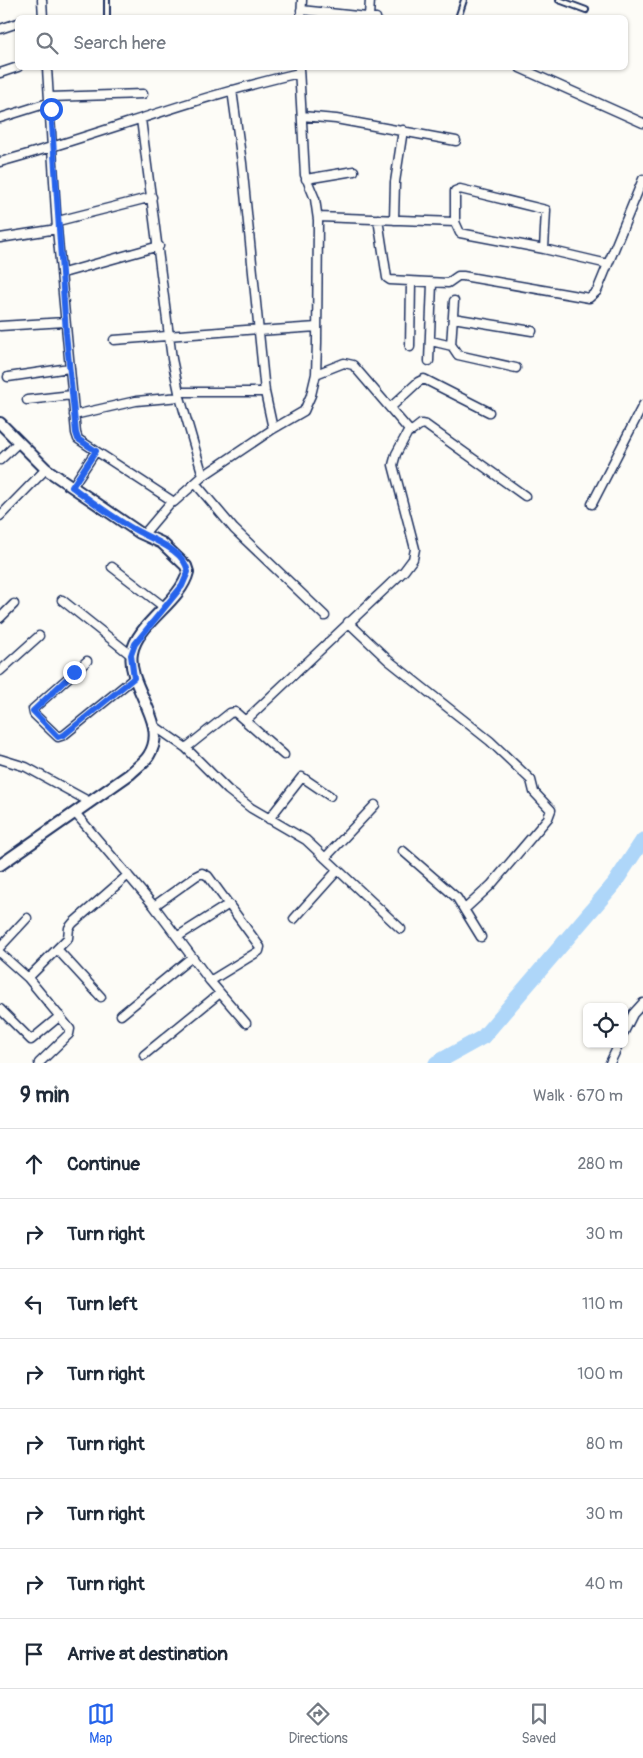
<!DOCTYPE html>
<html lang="en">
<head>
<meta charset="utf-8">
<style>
  :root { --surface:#fff; --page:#f2f2f3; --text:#1f2937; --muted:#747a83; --line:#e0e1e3; --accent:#2563eb }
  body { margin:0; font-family:Pangolin,sans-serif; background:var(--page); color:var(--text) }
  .controls { position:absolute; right:15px; bottom:15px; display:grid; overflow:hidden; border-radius:8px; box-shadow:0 1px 4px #0004 }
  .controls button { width:45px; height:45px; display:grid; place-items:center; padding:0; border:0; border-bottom:1px solid var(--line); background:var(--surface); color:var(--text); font:25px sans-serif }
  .stop { position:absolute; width:15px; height:15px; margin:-11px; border:4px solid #2563eb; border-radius:50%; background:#fff }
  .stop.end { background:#2563eb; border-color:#fff; box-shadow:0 1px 5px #0008 }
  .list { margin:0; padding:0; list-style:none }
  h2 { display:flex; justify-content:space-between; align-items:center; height:65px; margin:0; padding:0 20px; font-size:21px }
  h2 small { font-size:16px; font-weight:400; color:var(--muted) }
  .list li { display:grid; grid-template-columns:32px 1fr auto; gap:15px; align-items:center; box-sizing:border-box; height:70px; padding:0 20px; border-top:1px solid var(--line) }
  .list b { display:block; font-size:19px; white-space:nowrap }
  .list em { font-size:16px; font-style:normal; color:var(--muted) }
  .icon { flex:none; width:28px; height:28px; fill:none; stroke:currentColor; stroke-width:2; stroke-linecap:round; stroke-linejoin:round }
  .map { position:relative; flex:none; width:643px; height:1063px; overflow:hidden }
  .search { position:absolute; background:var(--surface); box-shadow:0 1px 4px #0004; left:15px; right:15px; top:15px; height:55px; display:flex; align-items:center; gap:12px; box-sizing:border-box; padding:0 18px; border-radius:8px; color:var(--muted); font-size:19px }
  .sheet { height:625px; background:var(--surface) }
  nav { display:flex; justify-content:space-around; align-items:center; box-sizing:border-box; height:70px; border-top:1px solid var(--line); background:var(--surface); font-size:14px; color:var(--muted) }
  nav a { display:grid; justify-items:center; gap:2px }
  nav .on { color:var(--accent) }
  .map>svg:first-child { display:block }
</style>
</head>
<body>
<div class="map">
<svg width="643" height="1063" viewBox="0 0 643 1063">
  <rect width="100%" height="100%" fill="#fdfcf7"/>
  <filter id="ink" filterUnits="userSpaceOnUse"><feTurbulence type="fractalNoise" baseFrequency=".02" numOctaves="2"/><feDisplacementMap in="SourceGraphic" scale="10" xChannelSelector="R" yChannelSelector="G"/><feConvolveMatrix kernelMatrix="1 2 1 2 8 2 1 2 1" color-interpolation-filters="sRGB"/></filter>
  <g filter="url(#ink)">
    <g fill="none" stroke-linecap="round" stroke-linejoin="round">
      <path stroke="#aed6f9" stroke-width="15" d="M 436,1063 L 483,1037 L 614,884 L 643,840"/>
      <defs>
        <path id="service" d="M 559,0 L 586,10
          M 107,18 L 107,0
          M 458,18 L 464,0"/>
        <path id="minor" d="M 42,0 L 43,18
          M 301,10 L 376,18
          M 369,16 L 370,0
          M 301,18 L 302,0
          M 0,29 L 18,23
          M 47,68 L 57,229 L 76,433 L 78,439 L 96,451 L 72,487
          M 520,68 L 643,123
          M 0,73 L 18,67
          M 232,90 L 242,163 L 265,392 L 273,429
          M 50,97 L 143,94
          M 302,116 L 336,119 L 456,141
          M 0,118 L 51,102
          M 141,119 L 172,359 L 180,397 L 203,476
          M 0,162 C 100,135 197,96 299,73
          M 306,179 L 354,171
          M 318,217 L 455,222
          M 378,219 L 387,278 L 390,280 L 448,283 L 458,276 L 463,276 L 589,298 L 597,291 L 643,179
          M 394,220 L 395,182 L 403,130
          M 58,221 L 152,197
          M 0,238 L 57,229
          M 544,249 L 546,210 L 460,189 L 455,191 L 455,222 L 460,233 L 544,249 L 608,264
          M 63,273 L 159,246
          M 453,318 L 532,331
          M 0,326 L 65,322
          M 259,331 L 317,327
          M 114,340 L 259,329
          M 431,341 L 452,346 L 458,355 L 516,368
          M 451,345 L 454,301
          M 410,347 L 411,282
          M 429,361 L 432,283
          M 316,374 L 344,363 L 353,365 L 408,429 L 412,431 L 421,424 L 426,425 L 525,496
          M 8,377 L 69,368
          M 179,392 L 265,392
          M 27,400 L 72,395
          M 390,408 L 418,382 L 424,379 L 489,412
          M 74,415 L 136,401 L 180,397
          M 96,451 L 174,502 L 203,476 L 273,429 L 304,411 L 311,395 L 316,374 L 317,343 L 318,220 L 315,199 L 305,175 L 299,68
          M 0,460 L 19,442
          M 196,484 L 234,529 L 325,616
          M 592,504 L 643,405
          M 0,516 L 46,469
          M 144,534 L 171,502
          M 112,567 L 164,607
          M 62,600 L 131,655
          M 0,618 L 14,604
          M 348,622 L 388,660 L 490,741 L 531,780 L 534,792 L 551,810 L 548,818 L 491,885 L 465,909
          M 87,661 L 33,709 L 34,714 L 58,737 L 64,735 L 134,678
          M 0,671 L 39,636
          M 246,720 L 404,571 L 413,559 L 415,549 L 393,465 L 396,454 L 409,430
          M 153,725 L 186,748 L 228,790 L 251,808 L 306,840 L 401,929
          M 186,748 L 230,713 L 235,712 L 284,755
          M 0,759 L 26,767 L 90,802
          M 76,814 L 154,906 L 210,981 L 246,1023
          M 269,819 L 302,777 L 330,796
          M 403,851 L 457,898 L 481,937
          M 325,858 L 375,805
          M 154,906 L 196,876 L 202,873 L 208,876 L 260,947 L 259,951 L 210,981
          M 294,919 L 337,871
          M 177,937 L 229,904
          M 0,947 L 27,918
          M 57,949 L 101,997
          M 0,953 L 28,978 L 70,1029 L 69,1034 L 39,1063
          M 28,978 L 68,938 L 69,928 L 73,923 L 128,875
          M 0,1009 L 31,1040 L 60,1016
          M 121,1015 L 192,957
          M 624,1032 L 633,1014 L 643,1003
          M 144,1055 L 220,993
          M 610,1063 L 619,1044"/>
        <path id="tertiary" d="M 0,423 L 46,469 L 140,533 L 162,543 L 186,566 L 188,572 C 181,602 137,623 132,653 C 126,687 170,722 149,755 C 145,762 136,768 130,774 L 0,865"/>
      </defs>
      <use href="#service" stroke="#1b2f5e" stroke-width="8"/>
      <use href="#minor" stroke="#1b2f5e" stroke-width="11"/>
      <use href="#tertiary" stroke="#1b2f5e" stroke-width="14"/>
      <use href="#service" stroke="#fdfcf7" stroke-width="4"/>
      <use href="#minor" stroke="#fdfcf7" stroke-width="8"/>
      <use href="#tertiary" stroke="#fdfcf7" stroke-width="10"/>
    </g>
  </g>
  <g fill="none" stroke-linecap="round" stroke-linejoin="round" filter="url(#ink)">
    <path stroke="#2563eb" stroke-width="6" d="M 51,109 L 66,333 L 76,433 L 78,439 L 96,451 L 72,487 C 94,503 116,520 139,532 C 156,541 185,551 188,572 L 182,586 L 135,644 L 131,655 L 134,678 L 64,735 L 58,737 L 33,711 L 74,672"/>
  </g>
</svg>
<div class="controls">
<button><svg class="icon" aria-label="locate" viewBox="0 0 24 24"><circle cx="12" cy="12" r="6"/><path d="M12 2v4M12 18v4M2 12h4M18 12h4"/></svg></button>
</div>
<div class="stop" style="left:51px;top:109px"></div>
<div class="stop end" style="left:74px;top:672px"></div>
<div class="search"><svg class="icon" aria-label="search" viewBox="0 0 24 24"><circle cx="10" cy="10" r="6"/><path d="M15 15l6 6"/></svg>Search here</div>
</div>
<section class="sheet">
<h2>9 min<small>Walk · 670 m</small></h2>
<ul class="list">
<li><svg class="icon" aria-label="ahead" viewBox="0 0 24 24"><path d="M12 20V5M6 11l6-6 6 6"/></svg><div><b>Continue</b></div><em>280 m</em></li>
<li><svg class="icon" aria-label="right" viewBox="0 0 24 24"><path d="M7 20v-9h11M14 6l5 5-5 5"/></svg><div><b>Turn right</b></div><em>30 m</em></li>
<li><svg class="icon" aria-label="left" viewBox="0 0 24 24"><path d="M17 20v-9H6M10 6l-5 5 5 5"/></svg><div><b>Turn left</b></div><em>110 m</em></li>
<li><svg class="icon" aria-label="right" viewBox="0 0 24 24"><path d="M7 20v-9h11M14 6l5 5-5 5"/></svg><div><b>Turn right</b></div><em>100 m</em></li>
<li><svg class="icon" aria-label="right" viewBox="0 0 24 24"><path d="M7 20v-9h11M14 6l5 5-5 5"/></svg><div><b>Turn right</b></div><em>80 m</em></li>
<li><svg class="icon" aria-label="right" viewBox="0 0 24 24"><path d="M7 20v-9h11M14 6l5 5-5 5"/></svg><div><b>Turn right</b></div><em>30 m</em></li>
<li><svg class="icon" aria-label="right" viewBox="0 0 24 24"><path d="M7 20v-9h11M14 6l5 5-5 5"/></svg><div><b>Turn right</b></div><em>40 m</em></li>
<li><svg class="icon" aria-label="arrive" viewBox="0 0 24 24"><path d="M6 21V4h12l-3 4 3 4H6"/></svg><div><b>Arrive at destination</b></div></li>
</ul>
</section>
<nav>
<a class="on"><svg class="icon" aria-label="map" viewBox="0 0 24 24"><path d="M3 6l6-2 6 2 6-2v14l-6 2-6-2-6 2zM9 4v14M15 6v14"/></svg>Map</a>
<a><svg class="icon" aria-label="directions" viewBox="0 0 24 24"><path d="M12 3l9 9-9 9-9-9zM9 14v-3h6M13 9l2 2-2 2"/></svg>Directions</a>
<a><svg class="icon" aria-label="saved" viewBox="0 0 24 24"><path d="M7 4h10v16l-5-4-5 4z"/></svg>Saved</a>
</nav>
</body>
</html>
